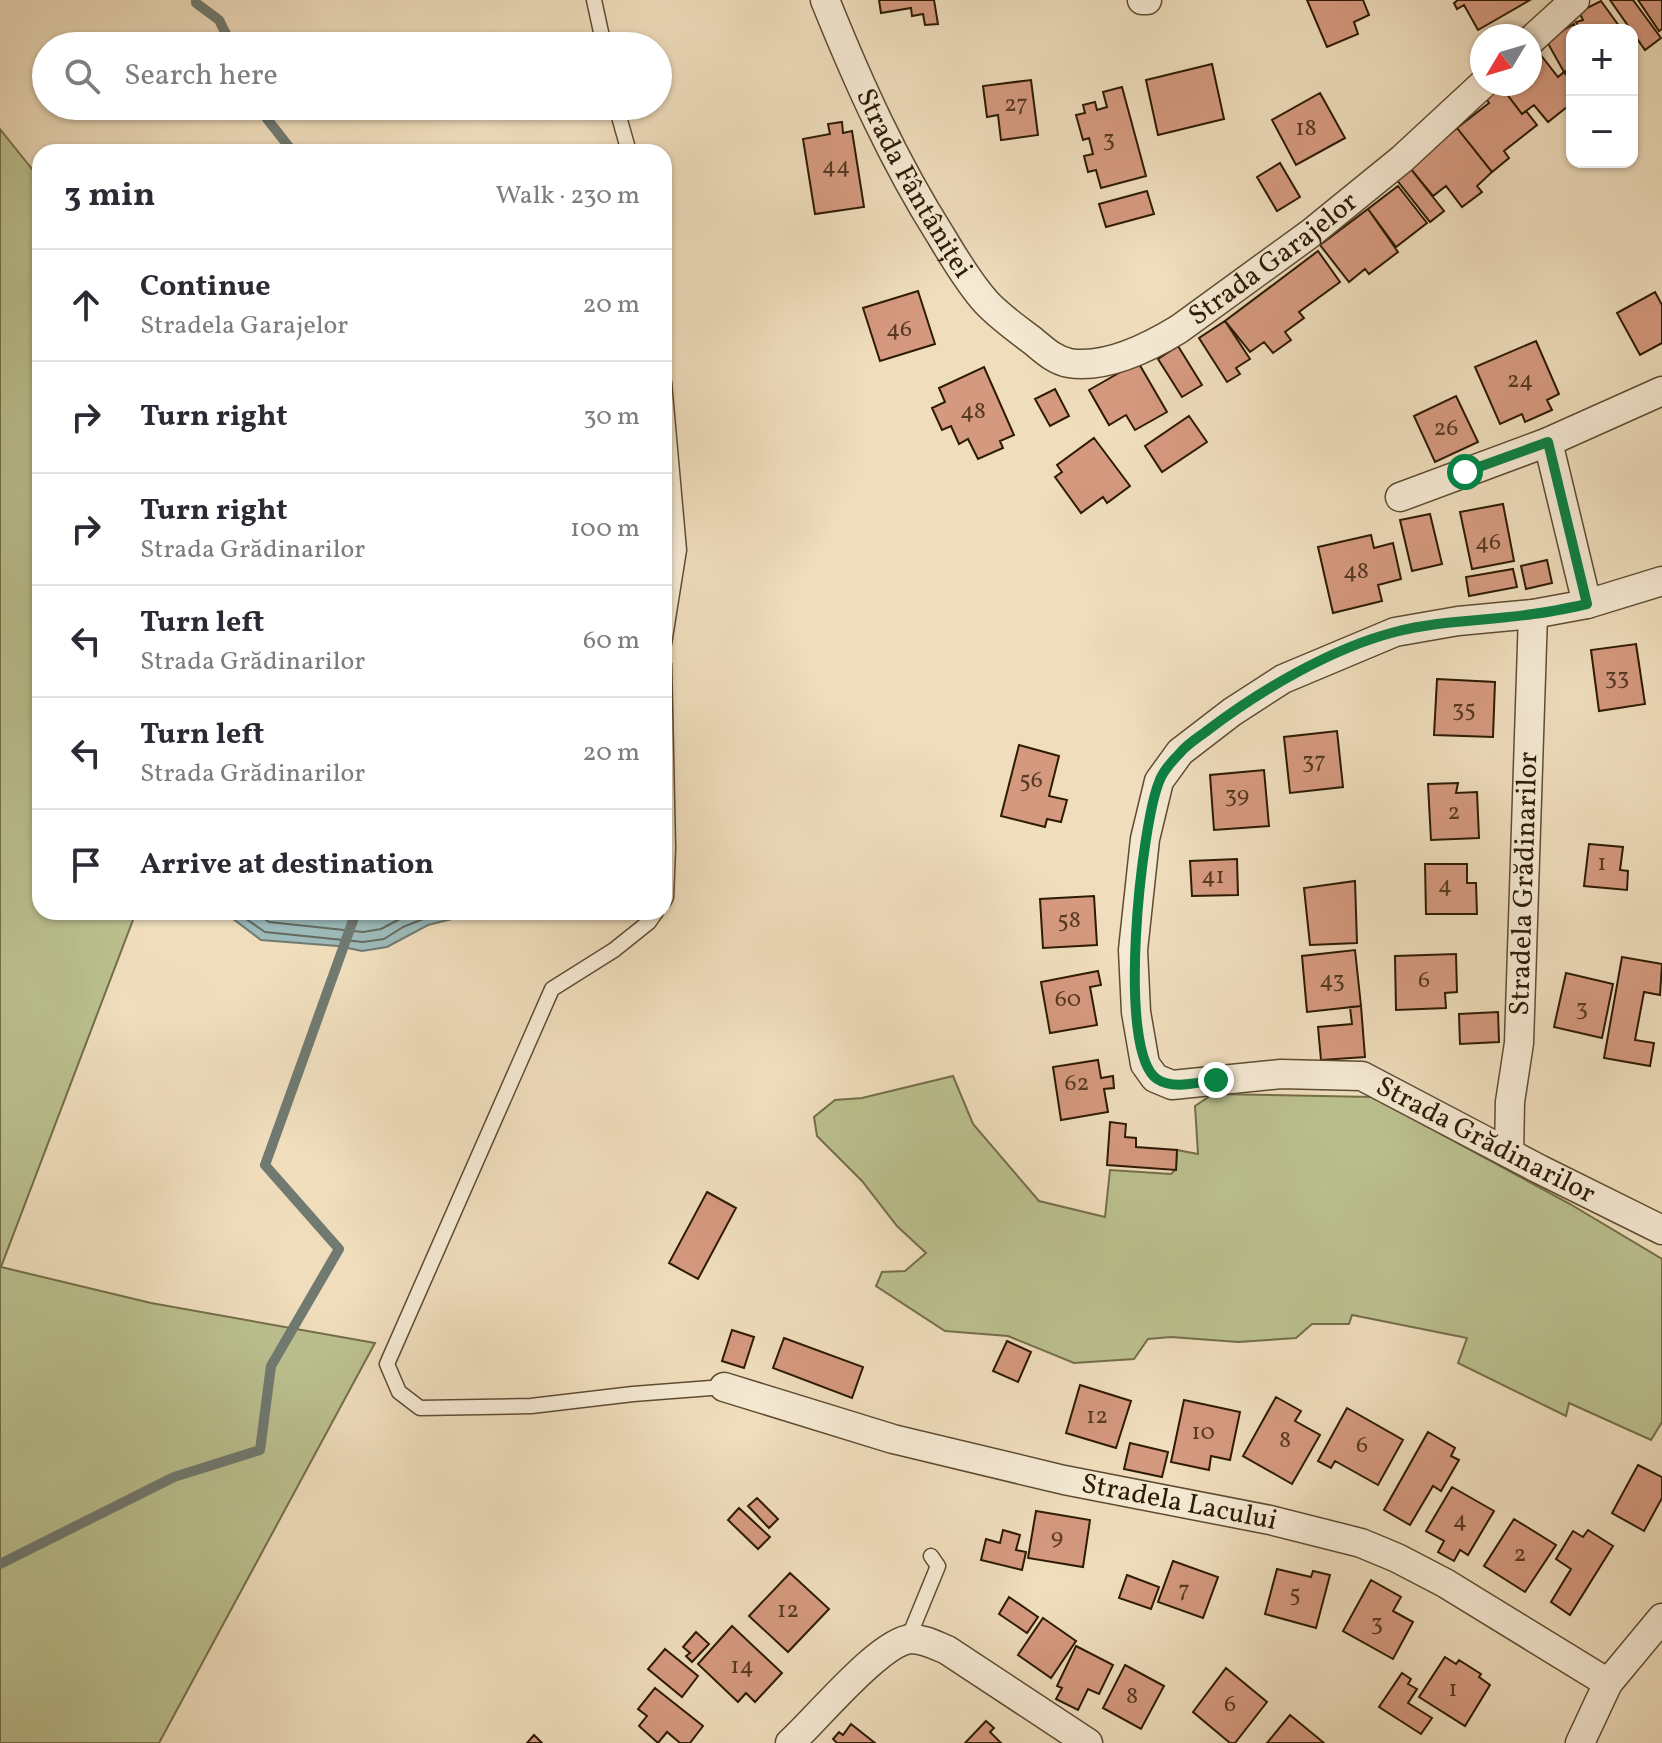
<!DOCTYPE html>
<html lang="en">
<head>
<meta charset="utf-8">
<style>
  :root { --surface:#fff; --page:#f2f2f3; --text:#2b2b33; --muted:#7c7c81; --line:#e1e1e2 }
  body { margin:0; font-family:Vollkorn,serif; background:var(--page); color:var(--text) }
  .controls { position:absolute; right:24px; top:24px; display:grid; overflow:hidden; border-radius:16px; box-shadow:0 2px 6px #0004 }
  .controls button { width:72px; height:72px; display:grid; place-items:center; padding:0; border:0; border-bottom:2px solid var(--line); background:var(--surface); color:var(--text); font:40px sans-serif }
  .compass { position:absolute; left:1470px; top:24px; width:72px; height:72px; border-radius:50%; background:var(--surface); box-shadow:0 2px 6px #0004; rotate:232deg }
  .stop { position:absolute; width:24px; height:24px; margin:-18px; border:6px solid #0b8043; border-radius:50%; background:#fff }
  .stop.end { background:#0b8043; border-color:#fff; box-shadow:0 2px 8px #0008 }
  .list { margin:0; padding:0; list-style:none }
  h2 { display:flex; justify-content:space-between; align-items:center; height:104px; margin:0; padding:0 32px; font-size:34px }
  h2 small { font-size:26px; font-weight:400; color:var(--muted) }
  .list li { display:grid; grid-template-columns:52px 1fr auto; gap:24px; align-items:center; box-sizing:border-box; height:112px; padding:0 32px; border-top:2px solid var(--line) }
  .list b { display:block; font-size:30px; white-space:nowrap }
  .list p { margin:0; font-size:26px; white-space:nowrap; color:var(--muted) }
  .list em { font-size:26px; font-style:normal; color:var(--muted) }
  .icon { flex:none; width:44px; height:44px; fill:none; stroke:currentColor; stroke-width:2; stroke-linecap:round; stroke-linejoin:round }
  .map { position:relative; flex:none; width:1662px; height:1743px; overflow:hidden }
  .search { position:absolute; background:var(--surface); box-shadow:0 2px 6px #0004; left:32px; top:32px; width:640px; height:88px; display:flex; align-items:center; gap:20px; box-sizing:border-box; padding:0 28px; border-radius:44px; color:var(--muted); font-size:30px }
  .panel { position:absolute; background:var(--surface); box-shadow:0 2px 6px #0004; left:32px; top:144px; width:640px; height:776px; border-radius:24px }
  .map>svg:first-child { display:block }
</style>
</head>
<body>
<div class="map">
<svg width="1662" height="1743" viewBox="0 0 1662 1743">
  <rect width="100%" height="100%" fill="#efddbc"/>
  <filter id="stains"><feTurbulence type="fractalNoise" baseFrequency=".0025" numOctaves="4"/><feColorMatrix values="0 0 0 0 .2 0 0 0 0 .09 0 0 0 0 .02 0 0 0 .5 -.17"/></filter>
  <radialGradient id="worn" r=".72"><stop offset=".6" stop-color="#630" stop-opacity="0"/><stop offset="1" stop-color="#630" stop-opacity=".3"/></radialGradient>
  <path fill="#bbc08f" stroke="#746e49" stroke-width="2" d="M 0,129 L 40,179 L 40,912 L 136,912 L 1,1267 L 151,1303 L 375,1343 L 159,1743 L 0,1743 Z
    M 953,1076 L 973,1124 L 1039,1201 L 1105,1217 L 1110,1170 L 1171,1174 L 1176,1169 L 1177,1150 L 1198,1154 L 1195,1106 L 1213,1094 L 1373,1097 L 1570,1204 L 1662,1259 L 1662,1422 L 1651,1440 L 1569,1403 L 1566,1416 L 1458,1363 L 1467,1338 L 1352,1315 L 1349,1324 L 1312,1324 L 1296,1338 L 1238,1342 L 1171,1337 L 1148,1339 L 1134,1359 L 1074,1363 L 1008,1336 L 945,1331 L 876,1286 L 882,1272 L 905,1271 L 926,1253 L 897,1226 L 862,1181 L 817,1136 L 814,1117 L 835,1100 L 862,1098 Z"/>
  <path fill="#9dbaba" stroke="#707a71" stroke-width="2" d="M 224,912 L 480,912 L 428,925 L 387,947 L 362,951 L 338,946 L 261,940 Z"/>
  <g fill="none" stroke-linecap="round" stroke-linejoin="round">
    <path stroke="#656a5e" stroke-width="2" d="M 236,912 L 265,932 L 363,942 L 384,939 L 403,927 L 441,912
      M 255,912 L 269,922 L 363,932 L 381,929 L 413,912
      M 286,912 C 311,915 366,924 386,912"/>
    <path stroke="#707a71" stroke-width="10" d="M 196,0 L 196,3 L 219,20 L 232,46
      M 257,106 L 293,152
      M 0,1564 L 174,1477 L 260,1450 L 271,1366 L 339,1249 L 265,1165 L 356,912"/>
  </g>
  <path fill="#d5997f" stroke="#2d1b03" stroke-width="2" d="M 879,0 L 934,0 L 938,24 L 925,25 L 923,14 L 912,16 L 911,8 L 881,13 Z
    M 1307,0 L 1363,0 L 1369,15 L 1354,22 L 1358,34 L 1327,47 Z
    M 1458,0 L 1530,0 L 1478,30 L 1464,5 L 1457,9 L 1454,3 Z
    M 1610,0 L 1633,0 L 1661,38 L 1645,50 Z
    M 1638,0 L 1662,0 L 1662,29 L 1659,31 Z
    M 1601,1 L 1622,30 L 1581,30 L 1576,22 L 1583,20 L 1579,12 Z
    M 1574,24 L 1577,30 L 1572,30 L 1572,68 L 1564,72 L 1546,40 Z
    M 1540,54 L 1558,77 L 1564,72 L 1572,81 L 1572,103 L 1548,122 L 1534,105 L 1522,114 L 1500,85 L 1530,84 L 1530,62 Z
    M 1212,64 L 1224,119 L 1158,135 L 1146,80 Z
    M 1031,80 L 1038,135 L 1001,140 L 998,115 L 987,117 L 983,86 Z
    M 1500,85 L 1522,114 L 1526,111 L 1537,125 L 1504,151 L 1509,158 L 1492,172 L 1457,128 L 1489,103 L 1485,97 Z
    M 1122,87 L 1146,176 L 1101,188 L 1096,170 L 1088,172 L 1084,156 L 1093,154 L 1089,138 L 1083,140 L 1076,115 L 1085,113 L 1083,105 L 1095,102 L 1097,110 L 1107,107 L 1103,92 Z
    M 1320,93 L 1345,138 L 1296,165 L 1272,120 Z
    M 842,122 L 843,133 L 852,131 L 864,207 L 815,214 L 803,139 L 830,134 L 828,124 Z
    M 1457,128 L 1492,172 L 1477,186 L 1482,192 L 1462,207 L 1446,186 L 1433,196 L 1410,168 Z
    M 1280,163 L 1300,197 L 1277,211 L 1257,177 Z
    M 1410,168 L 1444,211 L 1430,222 L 1396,179 Z
    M 1398,186 L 1427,223 L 1396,247 L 1368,209 Z
    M 1147,191 L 1154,214 L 1106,227 L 1099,204 Z
    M 1368,209 L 1398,252 L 1369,274 L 1365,269 L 1349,282 L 1320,245 Z
    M 1318,251 L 1340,282 L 1299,312 L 1304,318 L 1285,332 L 1291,340 L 1273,353 L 1264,342 L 1250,352 L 1225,321 Z
    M 918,291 L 935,344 L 880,361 L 863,308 Z
    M 1655,292 L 1662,305 L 1662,343 L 1640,355 L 1617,313 Z
    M 1225,321 L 1250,359 L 1236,368 L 1240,374 L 1227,382 L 1199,338 Z
    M 1536,341 L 1559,394 L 1547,400 L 1552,410 L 1525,422 L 1522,414 L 1500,424 L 1475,367 Z
    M 1178,346 L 1202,385 L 1182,397 L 1158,359 Z
    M 1138,362 L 1167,412 L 1135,430 L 1126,415 L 1109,425 L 1089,390 Z
    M 984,367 L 1014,435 L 1000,441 L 1003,448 L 978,459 L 968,439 L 959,444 L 951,426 L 942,430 L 932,408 L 945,402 L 939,388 Z
    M 1055,389 L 1069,416 L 1050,426 L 1035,399 Z
    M 1456,396 L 1478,442 L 1435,462 L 1414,416 Z
    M 1189,416 L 1207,442 L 1162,472 L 1145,446 Z
    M 1094,438 L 1130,486 L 1107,503 L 1103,497 L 1081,513 L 1055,477 L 1062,472 L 1057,465 Z
    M 1503,504 L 1514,561 L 1472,569 L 1460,512 Z
    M 1430,514 L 1442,564 L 1412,571 L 1400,520 Z
    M 1371,535 L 1374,548 L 1393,543 L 1401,579 L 1378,585 L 1382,601 L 1333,613 L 1318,547 Z
    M 1547,560 L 1552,583 L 1526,589 L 1521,566 Z
    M 1513,569 L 1517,587 L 1469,596 L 1466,577 Z
    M 1636,644 L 1645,704 L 1599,711 L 1591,650 Z
    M 1437,679 L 1495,682 L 1493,737 L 1434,735 Z
    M 1337,731 L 1343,787 L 1290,793 L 1284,737 Z
    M 1019,745 L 1059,756 L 1049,796 L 1067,800 L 1061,822 L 1047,819 L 1045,827 L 1001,816 Z
    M 1264,770 L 1269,826 L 1214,830 L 1210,775 Z
    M 1458,783 L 1456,793 L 1477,792 L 1479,838 L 1431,840 L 1428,784 Z
    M 1589,844 L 1623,847 L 1620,870 L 1628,871 L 1627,890 L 1584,886 Z
    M 1237,859 L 1238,895 L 1192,896 L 1190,861 Z
    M 1425,864 L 1467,864 L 1467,883 L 1476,883 L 1477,914 L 1426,914 Z
    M 1355,881 L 1357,943 L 1310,945 L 1304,888 Z
    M 1094,896 L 1097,945 L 1043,948 L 1040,899 Z
    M 1355,950 L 1361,1006 L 1307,1012 L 1302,956 Z
    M 1456,954 L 1457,992 L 1445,993 L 1446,1008 L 1396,1010 L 1395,956 Z
    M 1622,957 L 1662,964 L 1660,995 L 1644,992 L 1635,1040 L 1654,1043 L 1650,1066 L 1604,1058 Z
    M 1098,971 L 1101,985 L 1090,987 L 1097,1025 L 1050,1033 L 1041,982 Z
    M 1566,973 L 1613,984 L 1602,1038 L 1554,1027 Z
    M 1361,1006 L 1365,1057 L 1321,1060 L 1318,1027 L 1352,1024 L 1350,1007 Z
    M 1498,1012 L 1499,1042 L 1460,1044 L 1459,1014 Z
    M 1098,1060 L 1101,1078 L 1113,1076 L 1114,1088 L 1104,1089 L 1108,1112 L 1061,1120 L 1053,1067 Z
    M 1110,1122 L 1126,1124 L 1125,1137 L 1136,1138 L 1136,1147 L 1177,1150 L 1176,1170 L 1107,1165 Z
    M 707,1192 L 736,1208 L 698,1279 L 669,1263 Z
    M 732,1330 L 754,1337 L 744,1368 L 722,1361 Z
    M 784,1338 L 863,1367 L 852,1398 L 773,1368 Z
    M 1007,1341 L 1031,1352 L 1018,1382 L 993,1371 Z
    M 1080,1385 L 1131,1401 L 1116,1448 L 1066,1433 Z
    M 1276,1397 L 1301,1411 L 1295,1421 L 1320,1435 L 1292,1484 L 1243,1456 Z
    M 1184,1400 L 1240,1412 L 1230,1460 L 1211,1456 L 1209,1470 L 1171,1462 Z
    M 1347,1408 L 1403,1440 L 1378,1485 L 1335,1461 L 1331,1468 L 1318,1461 Z
    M 1428,1432 L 1455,1448 L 1451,1456 L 1459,1460 L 1441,1491 L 1433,1486 L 1410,1525 L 1384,1510 Z
    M 1130,1443 L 1168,1452 L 1162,1477 L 1124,1469 Z
    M 1638,1465 L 1662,1477 L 1662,1498 L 1644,1531 L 1612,1513 Z
    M 1452,1487 L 1494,1511 L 1468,1555 L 1460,1550 L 1454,1561 L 1438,1552 L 1444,1541 L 1426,1531 Z
    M 757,1498 L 778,1519 L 769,1528 L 748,1506 Z
    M 739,1508 L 770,1537 L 758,1549 L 728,1520 Z
    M 1036,1511 L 1090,1520 L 1083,1567 L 1028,1558 Z
    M 1514,1519 L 1556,1545 L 1525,1592 L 1484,1566 Z
    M 1003,1530 L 1020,1535 L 1016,1550 L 1026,1552 L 1022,1570 L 981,1560 L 986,1539 L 1000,1543 Z
    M 1588,1530 L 1613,1546 L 1570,1615 L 1551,1602 L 1571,1569 L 1556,1559 L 1573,1531 L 1583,1537 Z
    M 1173,1561 L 1218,1577 L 1203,1618 L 1158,1602 Z
    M 1277,1569 L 1311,1577 L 1313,1571 L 1330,1575 L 1316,1628 L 1265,1614 Z
    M 790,1573 L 829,1609 L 788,1652 L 749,1616 Z
    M 1127,1575 L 1159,1587 L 1151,1609 L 1119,1598 Z
    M 1371,1580 L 1401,1597 L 1393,1611 L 1413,1622 L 1393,1659 L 1343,1631 Z
    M 1009,1597 L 1038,1617 L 1027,1633 L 999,1614 Z
    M 1043,1618 L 1076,1641 L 1051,1678 L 1018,1655 Z
    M 732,1626 L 782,1673 L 755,1702 L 746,1693 L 738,1702 L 698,1664 Z
    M 696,1632 L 709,1644 L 692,1662 L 686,1656 L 690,1653 L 683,1647 Z
    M 1076,1646 L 1113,1665 L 1099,1694 L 1088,1689 L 1078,1710 L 1056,1699 L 1062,1688 L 1057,1686 Z
    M 665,1649 L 698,1676 L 682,1697 L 648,1669 Z
    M 1445,1657 L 1456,1664 L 1459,1660 L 1481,1674 L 1479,1677 L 1490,1685 L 1465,1726 L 1419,1697 Z
    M 1125,1665 L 1164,1686 L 1141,1729 L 1103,1708 Z
    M 1226,1668 L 1267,1702 L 1235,1743 L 1230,1743 L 1193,1712 Z
    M 1402,1673 L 1411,1679 L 1408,1684 L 1417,1689 L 1408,1703 L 1432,1718 L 1421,1734 L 1379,1707 Z
    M 655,1688 L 703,1726 L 690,1743 L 680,1743 L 667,1732 L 658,1743 L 639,1726 L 647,1716 L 638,1709 Z
    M 1290,1715 L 1324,1743 L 1267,1743 Z
    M 986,1721 L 994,1728 L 990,1732 L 1001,1743 L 965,1743 Z
    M 851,1724 L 875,1743 L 837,1743 L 833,1739 L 839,1732 L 843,1735 Z
    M 534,1735 L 542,1743 L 527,1743 Z"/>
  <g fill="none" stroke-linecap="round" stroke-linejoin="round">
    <defs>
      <path id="lane" d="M 594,0 L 604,46
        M 616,106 L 629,152
        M 664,382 L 679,550 L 664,644
        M 664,664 L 668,848 L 666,897 L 664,901
        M 656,912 L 649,922 L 614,950 L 552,989 L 387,1364 L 399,1392 L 420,1408 L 531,1406 L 633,1394 L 724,1387
        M 908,1639 L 938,1566 L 931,1556"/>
      <g id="street">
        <path id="s1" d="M 825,0 C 858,82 894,162 941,236 C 954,258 969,283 986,302 C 1000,317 1017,329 1033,341 C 1044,350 1054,360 1069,363 C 1106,369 1148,348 1179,329 L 1311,233 L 1402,159 L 1483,84"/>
        <path d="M 1142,0 L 1147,0"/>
        <path d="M 1530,41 L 1575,0"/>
        <path d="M 1548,442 L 1587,604"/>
        <path d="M 1400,497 L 1548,442 L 1662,391"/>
        <path id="s2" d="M 1662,581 L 1587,604 L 1533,614 L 1458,621 L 1395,632 L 1283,679 L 1232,712 L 1180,752 L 1159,781 L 1145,839 L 1133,950 L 1136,1012 L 1145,1064 L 1155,1078 L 1172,1085 L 1281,1074 L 1362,1076 L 1539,1169 L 1662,1230"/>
        <path id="s3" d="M 1509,1153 L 1510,1102 L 1519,1043 L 1533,614"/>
        <path id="s4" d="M 724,1387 L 893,1439 L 1064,1480 L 1270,1520 L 1361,1543 L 1397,1558 L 1445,1583 L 1608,1683"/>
        <path d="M 790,1743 C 815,1721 880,1641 911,1639 C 924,1639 935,1645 947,1650 L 1088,1743"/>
        <path d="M 1580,1743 L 1608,1683 L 1662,1618"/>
      </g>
    </defs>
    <use href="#lane" stroke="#5e4c31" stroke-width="17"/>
    <use href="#street" stroke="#5e4c31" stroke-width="31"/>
    <use href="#lane" stroke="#f5e9d3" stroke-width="14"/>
    <use href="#street" stroke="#f5e9d3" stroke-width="28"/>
  </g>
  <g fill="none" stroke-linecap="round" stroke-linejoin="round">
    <path stroke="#0b8043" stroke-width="10" d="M 1216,1080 C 1198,1082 1173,1090 1157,1079 C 1116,1051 1141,827 1159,782 C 1162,773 1172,761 1180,753 C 1187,744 1199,737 1208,730 C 1259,691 1332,648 1395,632 C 1440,620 1488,621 1533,614 C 1551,612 1569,608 1587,604 L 1548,442 L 1465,472"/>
  </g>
  <g text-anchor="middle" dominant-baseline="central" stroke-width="6" stroke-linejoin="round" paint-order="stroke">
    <g font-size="24" fill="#573a22">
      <text x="1016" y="105">27</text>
      <text x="1306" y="129">18</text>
      <text x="1109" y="140">3</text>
      <text x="836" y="167">44</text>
      <text x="899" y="330">46</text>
      <text x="1520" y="381">24</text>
      <text x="973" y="412">48</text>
      <text x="1446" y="429">26</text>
      <text x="1488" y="543">46</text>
      <text x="1356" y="572">48</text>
      <text x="1617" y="678">33</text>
      <text x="1464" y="710">35</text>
      <text x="1314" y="762">37</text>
      <text x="1031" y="781">56</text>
      <text x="1237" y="796">39</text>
      <text x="1454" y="813">2</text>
      <text x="1602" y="864">1</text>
      <text x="1213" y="877">41</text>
      <text x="1445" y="886">4</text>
      <text x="1069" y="921">58</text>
      <text x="1332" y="981">43</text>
      <text x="1424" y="981">6</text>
      <text x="1068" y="1000">60</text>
      <text x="1582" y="1009">3</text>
      <text x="1077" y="1084">62</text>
      <text x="1097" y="1417">12</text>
      <text x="1203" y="1433">10</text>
      <text x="1285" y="1441">8</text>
      <text x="1362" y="1446">6</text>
      <text x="1460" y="1521">4</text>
      <text x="1057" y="1538">9</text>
      <text x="1520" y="1555">2</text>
      <text x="1184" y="1591">7</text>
      <text x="1295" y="1595">5</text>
      <text x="788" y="1611">12</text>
      <text x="1377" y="1624">3</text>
      <text x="742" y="1667">14</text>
      <text x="1453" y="1690">1</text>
      <text x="1132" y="1697">8</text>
      <text x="1230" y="1705">6</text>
    </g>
    <g font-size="28" fill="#2d1b03" stroke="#f5e9d3">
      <text stroke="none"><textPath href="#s1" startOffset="204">Strada Fântâniței</textPath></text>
      <text stroke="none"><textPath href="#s1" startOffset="682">Strada Garajelor</textPath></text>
      <text stroke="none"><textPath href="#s3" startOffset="270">Stradela Grădinarilor</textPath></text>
      <text stroke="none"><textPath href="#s2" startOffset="1208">Strada Grădinarilor</textPath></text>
      <text stroke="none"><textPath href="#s4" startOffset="470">Stradela Lacului</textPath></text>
    </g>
  </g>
  <rect width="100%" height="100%" filter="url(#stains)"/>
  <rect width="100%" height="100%" fill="url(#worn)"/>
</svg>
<div class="controls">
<button>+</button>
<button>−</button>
</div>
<svg class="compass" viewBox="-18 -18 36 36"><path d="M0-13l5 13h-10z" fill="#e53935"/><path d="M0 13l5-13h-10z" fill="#7c7c81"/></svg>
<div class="stop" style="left:1465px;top:472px"></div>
<div class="stop end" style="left:1216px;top:1080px"></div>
<div class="search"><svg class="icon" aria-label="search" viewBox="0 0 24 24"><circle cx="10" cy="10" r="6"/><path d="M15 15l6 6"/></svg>Search here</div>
<section class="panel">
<h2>3 min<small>Walk · 230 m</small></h2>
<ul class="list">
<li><svg class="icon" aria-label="ahead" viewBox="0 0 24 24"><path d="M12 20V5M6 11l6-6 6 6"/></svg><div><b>Continue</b><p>Stradela Garajelor</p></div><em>20 m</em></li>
<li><svg class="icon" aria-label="right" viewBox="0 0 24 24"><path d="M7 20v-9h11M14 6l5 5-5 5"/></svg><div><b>Turn right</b></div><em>30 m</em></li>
<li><svg class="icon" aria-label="right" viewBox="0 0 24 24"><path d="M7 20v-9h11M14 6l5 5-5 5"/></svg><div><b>Turn right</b><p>Strada Grădinarilor</p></div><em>100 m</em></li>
<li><svg class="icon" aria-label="left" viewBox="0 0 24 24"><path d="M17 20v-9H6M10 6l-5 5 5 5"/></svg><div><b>Turn left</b><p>Strada Grădinarilor</p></div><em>60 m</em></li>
<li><svg class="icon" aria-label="left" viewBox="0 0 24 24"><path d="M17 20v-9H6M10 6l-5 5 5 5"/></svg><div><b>Turn left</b><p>Strada Grădinarilor</p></div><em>20 m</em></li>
<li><svg class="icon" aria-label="arrive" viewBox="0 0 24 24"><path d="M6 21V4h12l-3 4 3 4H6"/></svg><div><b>Arrive at destination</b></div></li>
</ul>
</section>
</div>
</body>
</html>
